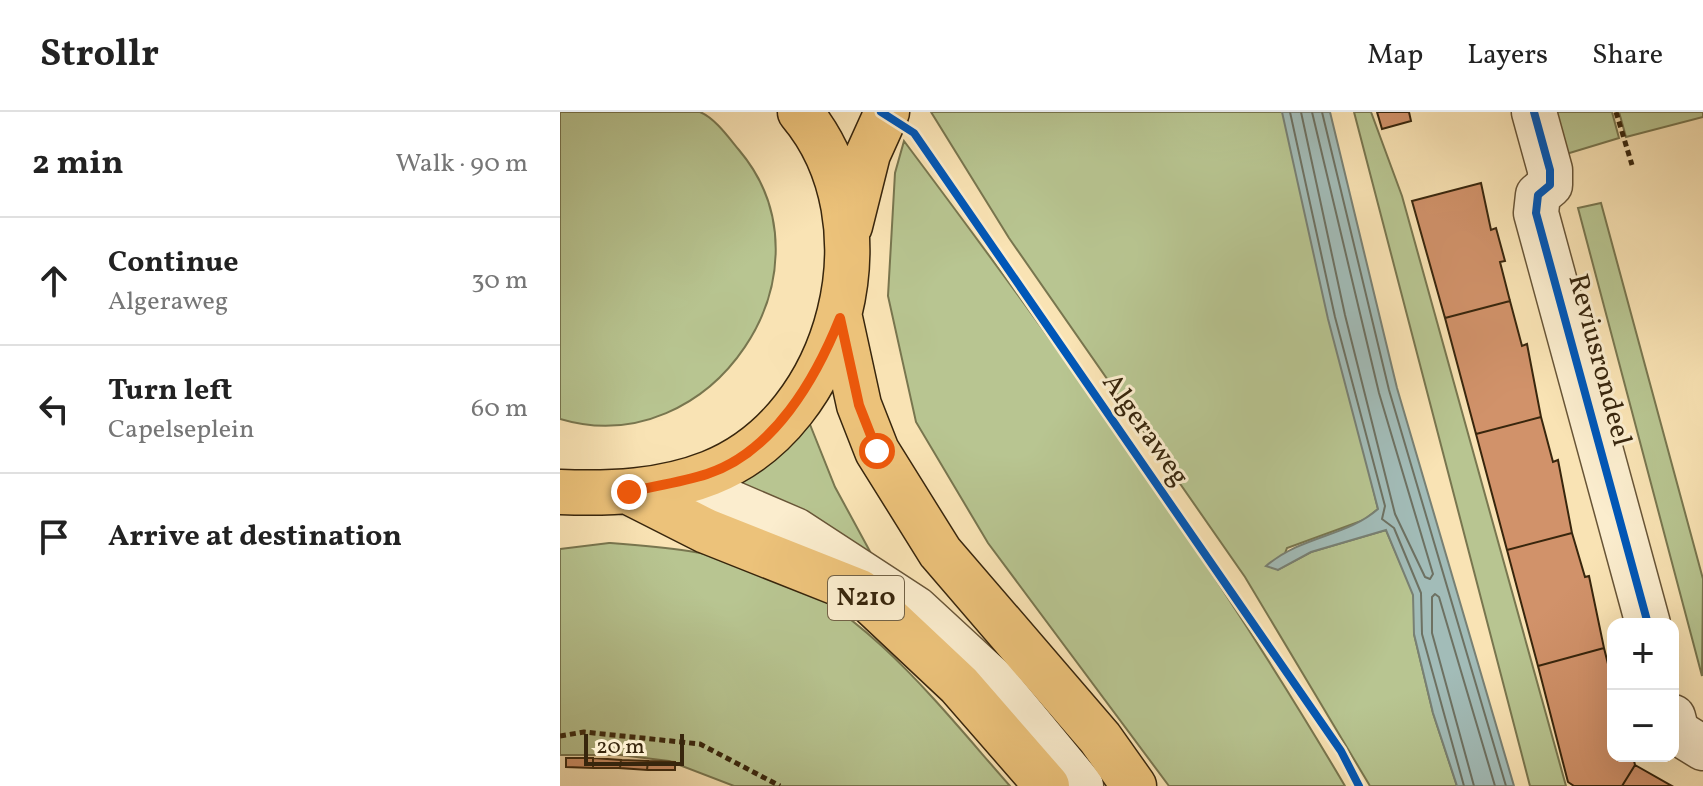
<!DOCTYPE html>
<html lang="en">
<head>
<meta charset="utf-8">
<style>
  :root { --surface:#fff; --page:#f2f2f2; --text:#222; --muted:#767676; --line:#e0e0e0 }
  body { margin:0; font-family:Vollkorn,serif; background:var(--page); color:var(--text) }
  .controls { position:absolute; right:24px; bottom:24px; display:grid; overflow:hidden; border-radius:16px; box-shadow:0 8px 32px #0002 }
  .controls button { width:72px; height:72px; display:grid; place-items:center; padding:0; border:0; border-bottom:2px solid var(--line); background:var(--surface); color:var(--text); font:40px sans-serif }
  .scale { position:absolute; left:24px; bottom:20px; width:100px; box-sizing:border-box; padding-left:8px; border:4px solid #38260d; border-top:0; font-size:22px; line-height:28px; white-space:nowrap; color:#38260d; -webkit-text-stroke:6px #fbedce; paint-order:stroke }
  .stop { position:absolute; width:24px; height:24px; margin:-18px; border:6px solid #ea580c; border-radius:50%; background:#fff }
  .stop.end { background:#ea580c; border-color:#fff; box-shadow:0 2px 8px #0008 }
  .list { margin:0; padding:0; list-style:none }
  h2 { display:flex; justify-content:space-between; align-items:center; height:104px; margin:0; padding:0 32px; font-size:34px }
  h2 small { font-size:26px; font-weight:400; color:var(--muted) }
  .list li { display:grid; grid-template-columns:52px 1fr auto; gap:24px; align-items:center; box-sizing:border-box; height:128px; padding:0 32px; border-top:2px solid var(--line) }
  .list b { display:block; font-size:30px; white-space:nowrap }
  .list p { margin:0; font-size:26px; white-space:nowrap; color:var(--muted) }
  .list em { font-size:26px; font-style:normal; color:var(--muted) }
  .icon { flex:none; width:44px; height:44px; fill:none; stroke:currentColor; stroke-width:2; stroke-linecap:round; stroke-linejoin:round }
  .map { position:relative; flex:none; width:1143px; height:674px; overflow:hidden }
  header { display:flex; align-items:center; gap:48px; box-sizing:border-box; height:112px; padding:0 40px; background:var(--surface); border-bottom:2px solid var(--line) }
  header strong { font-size:38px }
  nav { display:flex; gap:44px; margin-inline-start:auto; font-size:28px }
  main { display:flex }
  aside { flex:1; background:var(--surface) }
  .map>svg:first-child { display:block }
</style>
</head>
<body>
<header>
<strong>Strollr</strong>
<nav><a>Map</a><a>Layers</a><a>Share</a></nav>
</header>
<main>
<aside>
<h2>2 min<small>Walk · 90 m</small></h2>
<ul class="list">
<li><svg class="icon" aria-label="ahead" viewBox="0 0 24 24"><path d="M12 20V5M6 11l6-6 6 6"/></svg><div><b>Continue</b><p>Algeraweg</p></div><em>30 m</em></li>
<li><svg class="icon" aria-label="left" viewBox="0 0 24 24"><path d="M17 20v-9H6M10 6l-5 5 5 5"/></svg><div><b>Turn left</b><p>Capelseplein</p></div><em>60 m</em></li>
<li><svg class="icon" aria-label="arrive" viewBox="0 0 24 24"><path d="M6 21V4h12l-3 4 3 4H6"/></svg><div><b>Arrive at destination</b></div></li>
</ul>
</aside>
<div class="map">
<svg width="1143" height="674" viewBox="0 0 1143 674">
  <rect width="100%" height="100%" fill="#f9e3b4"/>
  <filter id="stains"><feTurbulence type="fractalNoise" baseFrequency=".0025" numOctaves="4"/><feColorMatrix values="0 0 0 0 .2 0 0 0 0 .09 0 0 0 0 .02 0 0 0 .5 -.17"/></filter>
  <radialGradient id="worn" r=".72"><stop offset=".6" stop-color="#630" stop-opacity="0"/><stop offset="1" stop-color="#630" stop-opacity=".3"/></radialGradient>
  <path fill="#b8c591" stroke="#78764f" stroke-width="2" d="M 0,0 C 36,0 73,0 109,0 C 118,0 132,0 140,0 C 155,6 169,26 179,38 C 282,160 151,352 0,307 Z
    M 371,0 L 723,0 L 818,397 L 804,408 L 727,436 L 719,457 L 751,440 L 826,418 L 854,483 L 854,522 L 873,601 L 897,674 L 810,674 L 685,465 L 449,126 Z
    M 794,0 L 811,0 L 842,84 L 1006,674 L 970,674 Z
    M 991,0 L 1052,0 L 1059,26 L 1003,43 Z
    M 1059,0 L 1143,0 L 1143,5 L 1066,25 Z
    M 344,29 C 500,237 653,450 785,674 L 609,674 L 428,431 L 356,310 L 328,184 L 335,61 Z
    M 1041,91 L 1143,467 L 1142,564 L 1018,96 Z
    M 247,305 L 275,375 L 313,445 L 158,369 Z
    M 49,431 C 101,435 155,439 205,458 C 305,495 381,596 450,674 L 174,674 L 109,649 L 60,643 L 0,643 L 0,437 Z"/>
  <path fill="#a2bcb8" stroke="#788074" stroke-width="2" d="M 722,0 L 770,0 L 837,276 L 954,674 L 897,674 L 873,601 L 854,522 L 853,483 L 826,418 L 751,440 L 718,458 L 706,454 C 743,423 786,425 818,397 L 768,207 Z"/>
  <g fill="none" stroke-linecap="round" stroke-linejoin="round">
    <path stroke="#6d7162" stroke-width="2" d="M 730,0 L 775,205 L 825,394 L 822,407 L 834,416 L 861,481 L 862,522 L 904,674
      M 741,0 L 785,203 L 835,402 L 865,465 L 870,467 L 873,462 L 819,281 L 752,0
      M 762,0 L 829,278 L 946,674
      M 914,674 L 872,521 L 872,485 L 875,482 L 879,485 L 935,674"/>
  </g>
  <path fill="#d1926a" stroke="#38260d" stroke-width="2" d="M 817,0 L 849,0 L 851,9 L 822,17 Z
    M 921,71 L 931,118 L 936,116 L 945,149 L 940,150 L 950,189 L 885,206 L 852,89 Z
    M 950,189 L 962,234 L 967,232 L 981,305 L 916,322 L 885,206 Z
    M 981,305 L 993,350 L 998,348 L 1012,421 L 947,438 L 916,322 Z
    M 1012,421 L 1025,465 L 1029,464 L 1044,536 L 978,554 L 947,438 Z
    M 1044,536 L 1053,572 L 1053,644 L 1073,644 L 1075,653 L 1062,674 L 1014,674 L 1008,670 L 978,554 Z
    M 6,646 L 33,646 L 33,656 L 6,655 Z
    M 33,646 L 61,648 L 60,656 L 33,656 Z
    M 61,648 L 88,649 L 87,658 L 60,656 Z
    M 88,649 L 115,650 L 115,658 L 87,658 Z
    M 1075,653 L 1112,674 L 1062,674 Z"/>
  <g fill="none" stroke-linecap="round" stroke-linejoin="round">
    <defs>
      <path id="minor" d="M 974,0 L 990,58 L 990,73 L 978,83 L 976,101 L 1088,512
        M 87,382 L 158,385 L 235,418 L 356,497 L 434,569 L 521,674
        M 1113,605 L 1117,620 L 1143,636"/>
      <path id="major" d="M 290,114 L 308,42 L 327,0
        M 280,206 L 299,293 L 317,339 L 380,440 L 540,626 L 574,674
        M 0,380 C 50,382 102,380 150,361 C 283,308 332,109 240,0
        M 69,380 L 146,419 L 300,480 L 399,573 L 487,674"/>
    </defs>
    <use href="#minor" stroke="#685537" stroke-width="47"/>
    <use href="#major" stroke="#38260d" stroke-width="47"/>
    <path stroke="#38260d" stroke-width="5" stroke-dasharray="6 4" stroke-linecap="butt" d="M 1056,0 L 1072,53
      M 0,624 L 24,620 L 140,632 L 220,674"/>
    <use href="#minor" stroke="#fbedce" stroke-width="44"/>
    <use href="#major" stroke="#ecc27a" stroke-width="44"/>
    <defs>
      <path id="cycleway" d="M 321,0 L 354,21 L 781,639 L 799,674
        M 974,0 L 990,58 L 990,73 L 978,83 L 976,101 L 1088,512"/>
    </defs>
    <use href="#cycleway" stroke="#fbedce" stroke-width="13"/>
    <use href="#cycleway" stroke="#0057b8" stroke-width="8"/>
  </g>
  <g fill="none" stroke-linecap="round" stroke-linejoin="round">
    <path stroke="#ea580c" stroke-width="10" d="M 69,380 C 95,374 122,370 147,362 C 214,340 256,266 280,206 L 299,293 L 317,339"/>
  </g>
  <g text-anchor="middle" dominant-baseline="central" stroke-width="6" stroke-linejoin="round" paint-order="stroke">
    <rect fill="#fbedce" stroke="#726247" stroke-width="2" x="268" y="464" width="76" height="44" rx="6"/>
    <g font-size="26" font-weight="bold" fill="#38260d">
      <text x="306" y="486">N210</text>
    </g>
    <g font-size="28" fill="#38260d" stroke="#fbedce">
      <text transform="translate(1039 248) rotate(75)">Reviusrondeel</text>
      <text transform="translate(585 318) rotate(55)">Algeraweg</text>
    </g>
  </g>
  <rect width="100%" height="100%" filter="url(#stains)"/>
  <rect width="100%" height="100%" fill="url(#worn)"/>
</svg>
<div class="controls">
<button>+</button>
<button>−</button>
</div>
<div class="scale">20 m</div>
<div class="stop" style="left:317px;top:339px"></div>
<div class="stop end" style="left:69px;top:380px"></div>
</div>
</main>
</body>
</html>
